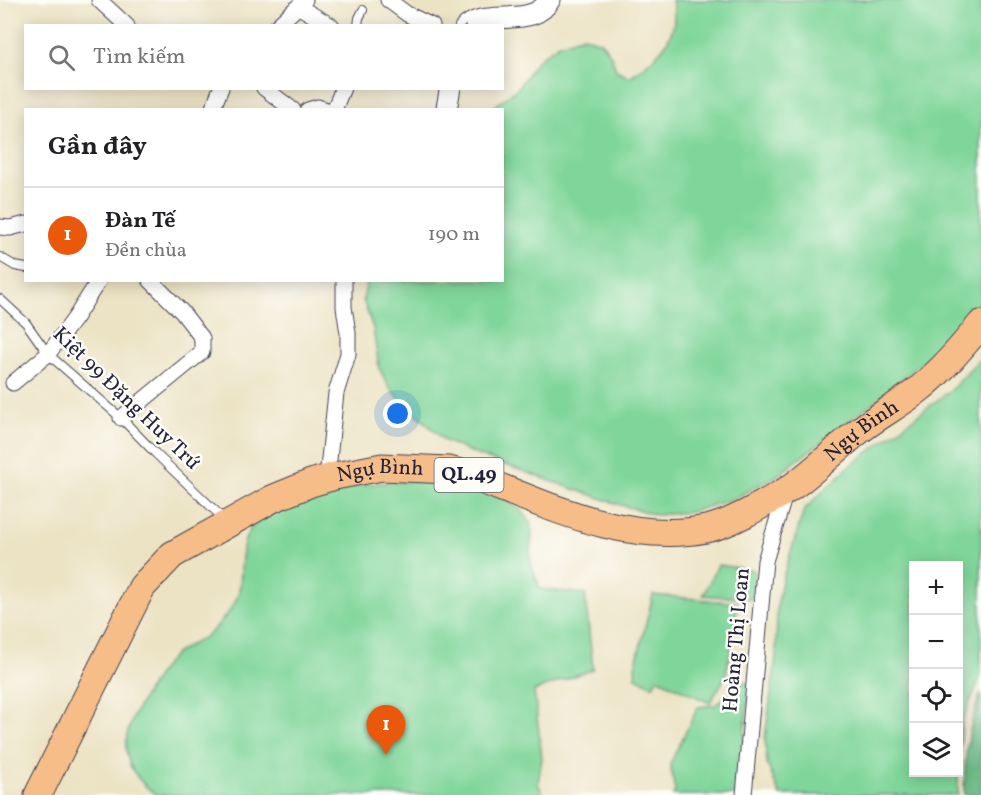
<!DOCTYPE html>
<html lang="vi">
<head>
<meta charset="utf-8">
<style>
  :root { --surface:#fff; --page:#f6f6f6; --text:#202124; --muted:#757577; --line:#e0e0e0; --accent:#ea580c }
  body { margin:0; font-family:Vollkorn,serif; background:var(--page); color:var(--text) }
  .controls { position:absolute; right:18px; bottom:18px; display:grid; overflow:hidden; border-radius:0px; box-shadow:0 3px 15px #0003 }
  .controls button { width:54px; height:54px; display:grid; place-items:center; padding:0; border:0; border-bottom:2px solid var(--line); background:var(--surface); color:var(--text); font:30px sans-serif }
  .you { position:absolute; left:398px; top:414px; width:21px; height:21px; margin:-15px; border:4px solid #fff; border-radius:50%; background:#1a73e8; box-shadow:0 0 0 9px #1a73e833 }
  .badge { display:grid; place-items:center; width:39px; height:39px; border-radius:50%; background:var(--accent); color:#fff; font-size:20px; font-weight:700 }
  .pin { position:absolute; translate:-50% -50px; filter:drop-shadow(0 2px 3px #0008) }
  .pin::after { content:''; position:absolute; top:32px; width:21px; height:18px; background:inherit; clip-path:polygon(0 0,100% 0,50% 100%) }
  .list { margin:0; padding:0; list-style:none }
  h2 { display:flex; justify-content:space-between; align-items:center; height:78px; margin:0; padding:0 24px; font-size:26px }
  h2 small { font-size:20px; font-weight:400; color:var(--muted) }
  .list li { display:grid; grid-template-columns:39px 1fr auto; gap:18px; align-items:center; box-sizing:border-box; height:96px; padding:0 24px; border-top:2px solid var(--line) }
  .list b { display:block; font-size:22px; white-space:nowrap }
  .list p { margin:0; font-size:20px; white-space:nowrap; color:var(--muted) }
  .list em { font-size:20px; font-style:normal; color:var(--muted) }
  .icon { flex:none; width:33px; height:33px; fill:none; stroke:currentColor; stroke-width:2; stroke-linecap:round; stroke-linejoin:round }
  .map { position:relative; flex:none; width:981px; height:795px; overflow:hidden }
  .search { position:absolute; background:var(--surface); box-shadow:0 3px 15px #0003; left:24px; top:24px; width:480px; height:66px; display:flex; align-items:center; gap:15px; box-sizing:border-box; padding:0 21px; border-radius:0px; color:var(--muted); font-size:22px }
  .panel { position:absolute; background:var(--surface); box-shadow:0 3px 15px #0003; left:24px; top:108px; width:480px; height:174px; border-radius:0px }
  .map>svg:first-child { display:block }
</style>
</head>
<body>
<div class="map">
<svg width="981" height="795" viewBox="0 0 981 795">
  <rect width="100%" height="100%" fill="#fdfcf7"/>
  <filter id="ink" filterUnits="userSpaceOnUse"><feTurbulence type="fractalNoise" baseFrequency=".0167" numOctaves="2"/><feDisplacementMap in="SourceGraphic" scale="12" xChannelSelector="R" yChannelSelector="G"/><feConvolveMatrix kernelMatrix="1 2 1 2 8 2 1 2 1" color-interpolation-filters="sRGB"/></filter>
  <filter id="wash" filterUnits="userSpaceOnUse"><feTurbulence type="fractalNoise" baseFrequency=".008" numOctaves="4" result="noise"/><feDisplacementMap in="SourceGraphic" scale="24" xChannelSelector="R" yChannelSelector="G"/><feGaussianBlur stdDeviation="1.35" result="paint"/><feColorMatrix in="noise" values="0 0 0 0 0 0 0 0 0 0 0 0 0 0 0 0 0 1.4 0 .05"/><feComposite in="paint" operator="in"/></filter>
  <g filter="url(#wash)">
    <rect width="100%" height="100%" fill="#ece3c4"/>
    <path fill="#80d69a" stroke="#517c6a" stroke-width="1.5" d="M 672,0 L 981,0 L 981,301 L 938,349 L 888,391 L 778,475 L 735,498 L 691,512 L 656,515 L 618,504 L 568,487 L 477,455 L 445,441 L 390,389 L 379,368 L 373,328 L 363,300 L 367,281 L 502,280 L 502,110 L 491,109 L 518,88 L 537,60 L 559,44 L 583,36 L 601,42 L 611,55 L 616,70 L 630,77 C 657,56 682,38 672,0 Z
      M 981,358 L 981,676 L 962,721 L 959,766 L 958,566 L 914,566 L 914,772 L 958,773 L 958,795 L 780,795 L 767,764 L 765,738 L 776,657 L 777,606 L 783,577 L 804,510 L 845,470 L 952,389 Z
      M 416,481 C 446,484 521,491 531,526 C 534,537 529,547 530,558 C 531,568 537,579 540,589 L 585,594 L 593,669 L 534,691 L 542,758 L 538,783 L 543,795 L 156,795 C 114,763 121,732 147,692 C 155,680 163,665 174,655 C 184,646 199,642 209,634 C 216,628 231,610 235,602 C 247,579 234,543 255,524 C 264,515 276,510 287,505 C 329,487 371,482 416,481 Z
      M 718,565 L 753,570 C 758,578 754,590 751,599 L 703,595 Z
      M 653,595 L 738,603 L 726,676 L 710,703 L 657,678 L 653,686 L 636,677 L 635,667 Z
      M 745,681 L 749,685 L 739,795 L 673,795 L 675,791 L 670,764 L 698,707 L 715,705 Z"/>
    <path fill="#68b782" stroke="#456c5e" stroke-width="1.5" d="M 981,692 L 981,795 L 964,795 C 964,757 968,728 981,692 Z"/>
  </g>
  <g filter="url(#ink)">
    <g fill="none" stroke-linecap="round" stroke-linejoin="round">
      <defs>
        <path id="lane" d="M 358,26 L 359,18 L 363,10
          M 459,26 C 479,0 524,22 542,0
          M 440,110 L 444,88
          M 0,257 L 15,266 L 26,268
          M 0,299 L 26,323 L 48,354 L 121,418 L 155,453 L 225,520"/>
        <path id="street" d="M 99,0 L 127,26
          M 388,0 L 407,14 L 432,26
          M 299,7 L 332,26
          M 277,26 L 305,0
          M 473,26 C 499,14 537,30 553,0
          M 264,88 L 293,110
          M 212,110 L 221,88
          M 308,110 L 318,107 L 327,110
          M 334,110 L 343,88
          M 449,110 L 453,88
          M 0,227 L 10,228 L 26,224
          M 13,383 L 48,354 L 75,318 L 99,280
          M 121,418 L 202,352 L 202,338 L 182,312 L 150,280
          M 327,478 L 336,393 L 348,354 L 348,333 L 344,307 L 344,280
          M 744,795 L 765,561 L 786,491"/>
        <g id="highway">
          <path id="s1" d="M 38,795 L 142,587 L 172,555 L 272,499 L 311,483 L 335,476 L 382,467 L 449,470 L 469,475 C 543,503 624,545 706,529 C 730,524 762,505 784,492 C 806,479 833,452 855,434 C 874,418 898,406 918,390 C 942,371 961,348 981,324"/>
        </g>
      </defs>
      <use href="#lane" stroke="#403f50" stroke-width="10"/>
      <use href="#street" stroke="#403f50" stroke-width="17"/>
      <use href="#highway" stroke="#403f50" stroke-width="29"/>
      <use href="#lane" stroke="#fff" stroke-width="8"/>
      <use href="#street" stroke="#fff" stroke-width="15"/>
      <use href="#highway" stroke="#f7bd88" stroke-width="27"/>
    </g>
  </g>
  <g text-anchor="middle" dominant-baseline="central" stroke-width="5" stroke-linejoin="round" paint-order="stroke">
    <rect fill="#fdfcf7" stroke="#646373" stroke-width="1.5" x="434.5" y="458" width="69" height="34" rx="4.5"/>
    <g font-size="20" font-weight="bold" fill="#22223b">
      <text x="469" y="475">QL.49</text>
    </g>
    <g font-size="21" fill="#22223b" stroke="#fdfcf7">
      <text transform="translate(126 399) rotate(44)">Kiệt 99 Đặng Huy Trứ</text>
      <text stroke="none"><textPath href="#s1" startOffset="1026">Ngự Bình</textPath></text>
      <text stroke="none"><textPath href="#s1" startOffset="504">Ngự Bình</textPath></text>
      <text transform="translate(737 640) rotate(-85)">Hoàng Thị Loan</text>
    </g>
  </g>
</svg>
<div class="controls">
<button>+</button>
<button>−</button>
<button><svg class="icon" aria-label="locate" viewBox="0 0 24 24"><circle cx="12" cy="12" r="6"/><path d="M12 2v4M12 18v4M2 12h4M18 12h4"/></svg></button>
<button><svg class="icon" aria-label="layers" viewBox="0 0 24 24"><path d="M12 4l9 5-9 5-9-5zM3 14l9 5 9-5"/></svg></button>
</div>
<div class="you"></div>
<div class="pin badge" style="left:386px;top:755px">1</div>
<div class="search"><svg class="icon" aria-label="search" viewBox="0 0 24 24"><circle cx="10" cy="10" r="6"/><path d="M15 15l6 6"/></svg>Tìm kiếm</div>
<section class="panel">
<h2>Gần đây<small></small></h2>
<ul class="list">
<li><span class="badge">1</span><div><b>Đàn Tế</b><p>Đền chùa</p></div><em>190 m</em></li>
</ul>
</section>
</div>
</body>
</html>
